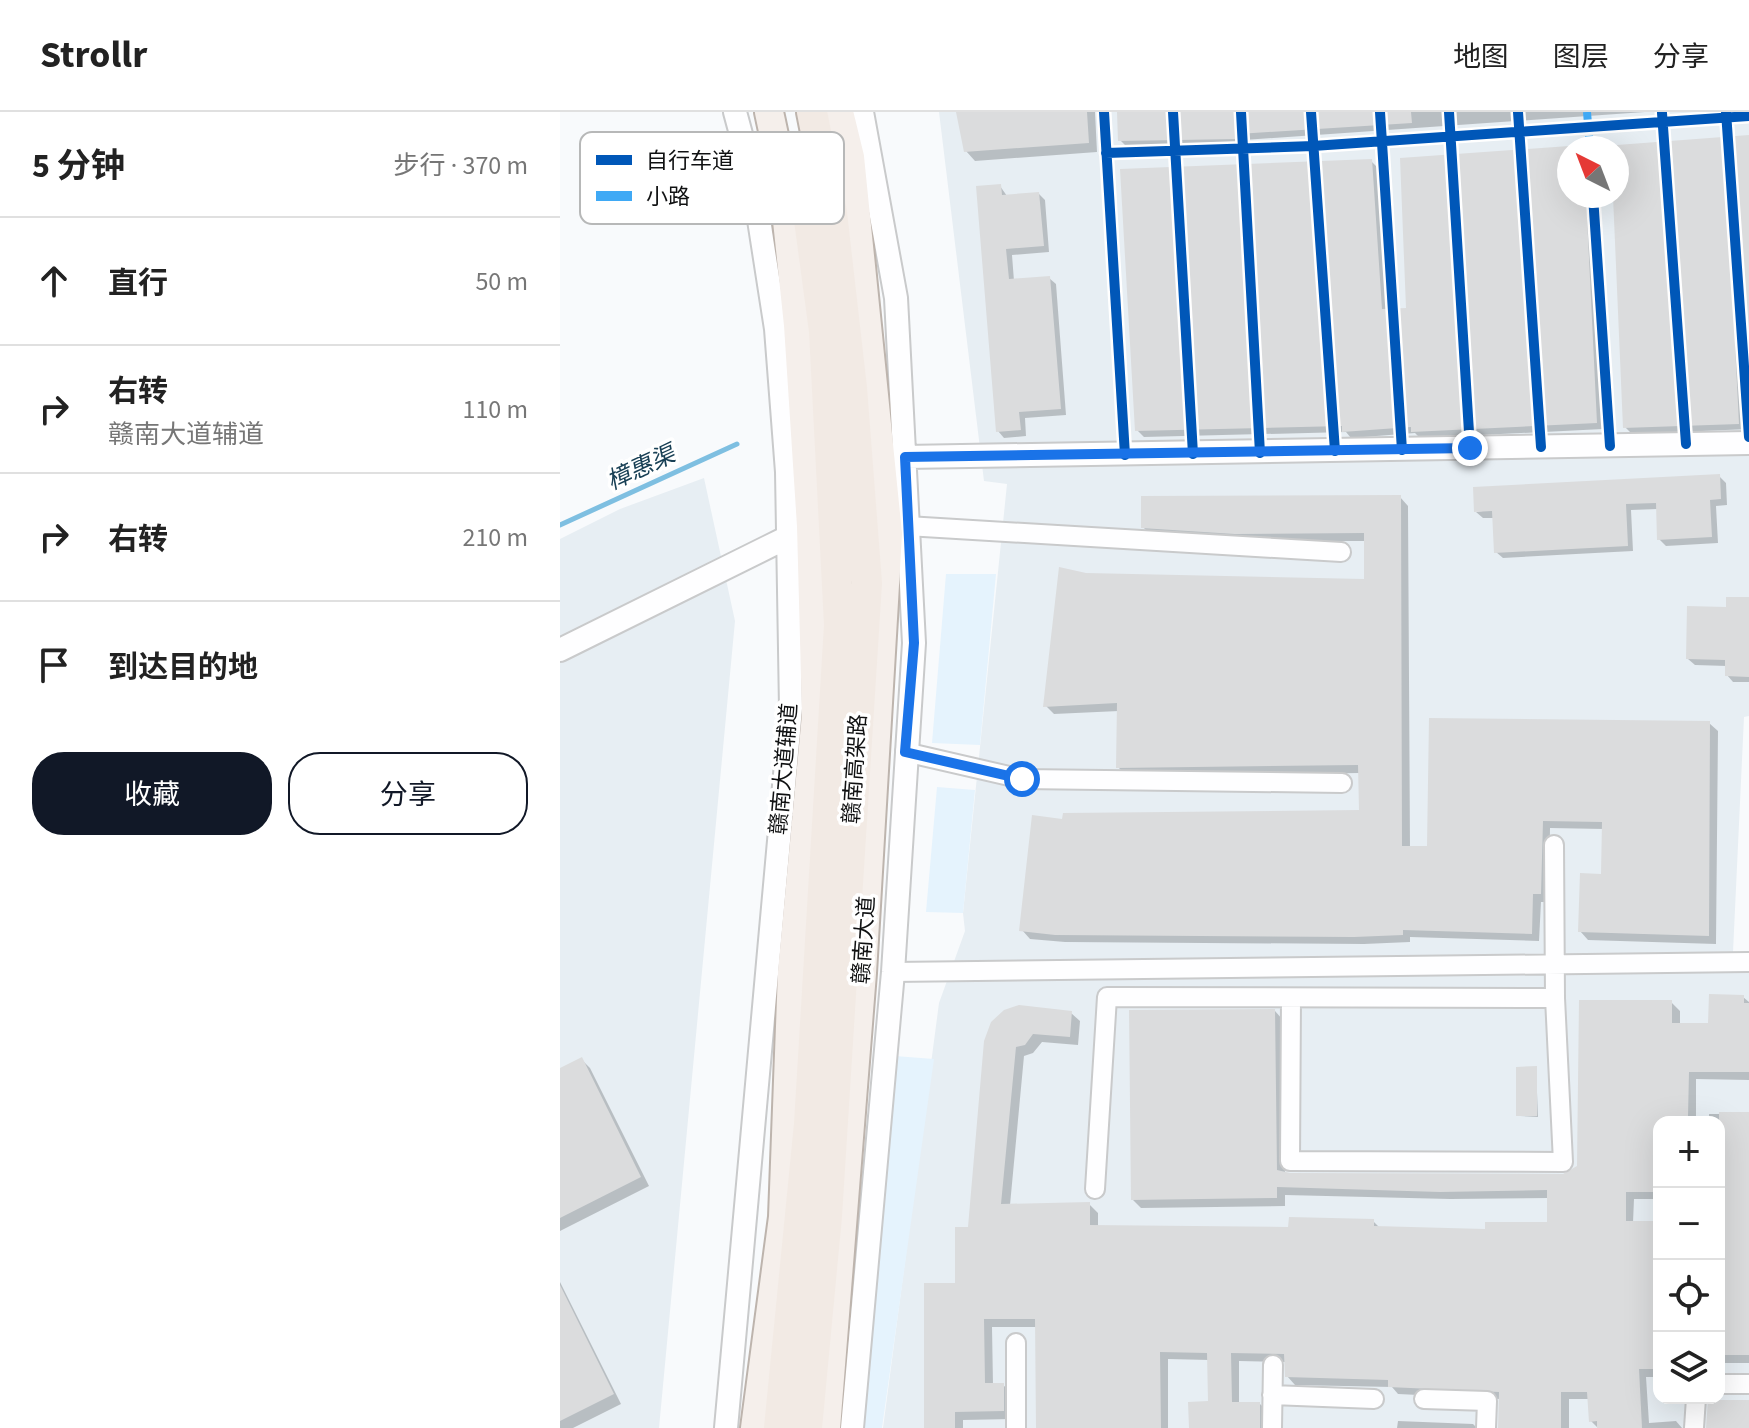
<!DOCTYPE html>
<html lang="zh">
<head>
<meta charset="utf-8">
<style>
  :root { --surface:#fff; --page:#f6f6f6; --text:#222; --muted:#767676; --line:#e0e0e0; --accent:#111827 }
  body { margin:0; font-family:"Source Sans 3","Noto Sans SC",sans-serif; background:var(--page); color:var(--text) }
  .controls { position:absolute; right:24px; bottom:24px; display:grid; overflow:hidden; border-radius:16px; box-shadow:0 8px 32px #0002 }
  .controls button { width:72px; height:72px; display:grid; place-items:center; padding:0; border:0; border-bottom:2px solid var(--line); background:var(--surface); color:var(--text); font:40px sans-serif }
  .compass { position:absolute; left:997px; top:24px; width:72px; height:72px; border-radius:50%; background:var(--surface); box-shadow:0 8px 32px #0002; rotate:318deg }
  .stop { position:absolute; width:24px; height:24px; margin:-18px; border:6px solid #1a73e8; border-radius:50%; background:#fff }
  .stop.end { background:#1a73e8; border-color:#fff; box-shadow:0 2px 8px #0008 }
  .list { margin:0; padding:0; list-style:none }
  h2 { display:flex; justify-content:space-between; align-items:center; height:104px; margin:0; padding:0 32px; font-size:34px }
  h2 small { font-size:26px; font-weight:400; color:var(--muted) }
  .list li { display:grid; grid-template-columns:52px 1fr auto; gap:24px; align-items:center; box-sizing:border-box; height:128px; padding:0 32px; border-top:2px solid var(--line) }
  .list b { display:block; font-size:30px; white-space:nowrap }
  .list p { margin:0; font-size:26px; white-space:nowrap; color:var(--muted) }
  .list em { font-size:26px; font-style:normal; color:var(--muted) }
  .actions { display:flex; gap:16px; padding:24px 32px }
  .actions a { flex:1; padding:18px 0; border:2px solid var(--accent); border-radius:32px; text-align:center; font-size:28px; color:var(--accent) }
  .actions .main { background:var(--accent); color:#fff }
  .icon { flex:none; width:44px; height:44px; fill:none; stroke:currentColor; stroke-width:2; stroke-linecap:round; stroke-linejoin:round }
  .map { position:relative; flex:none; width:1189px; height:1316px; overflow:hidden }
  header { display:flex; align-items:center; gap:48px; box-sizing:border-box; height:112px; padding:0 40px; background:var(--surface); border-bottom:2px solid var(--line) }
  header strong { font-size:38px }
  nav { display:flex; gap:44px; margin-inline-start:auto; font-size:28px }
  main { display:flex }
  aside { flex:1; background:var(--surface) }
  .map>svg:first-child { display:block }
</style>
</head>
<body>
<header>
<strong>Strollr</strong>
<nav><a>地图</a><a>图层</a><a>分享</a></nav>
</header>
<main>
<aside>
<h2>5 分钟<small>步行 · 370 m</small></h2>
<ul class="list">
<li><svg class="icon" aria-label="ahead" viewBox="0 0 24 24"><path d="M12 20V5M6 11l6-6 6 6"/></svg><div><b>直行</b></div><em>50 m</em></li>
<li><svg class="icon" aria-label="right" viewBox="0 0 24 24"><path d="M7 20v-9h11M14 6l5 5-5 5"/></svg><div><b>右转</b><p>赣南大道辅道</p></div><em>110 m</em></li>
<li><svg class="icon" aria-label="right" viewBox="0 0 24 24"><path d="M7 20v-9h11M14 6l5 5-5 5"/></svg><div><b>右转</b></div><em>210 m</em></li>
<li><svg class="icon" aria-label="arrive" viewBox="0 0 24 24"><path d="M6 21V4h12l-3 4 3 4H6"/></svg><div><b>到达目的地</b></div></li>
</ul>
<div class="actions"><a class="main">收藏</a><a>分享</a></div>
</aside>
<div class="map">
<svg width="1189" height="1316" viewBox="0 0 1189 1316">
  <rect width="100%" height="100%" fill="#f8fafc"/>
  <path fill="#e7eef3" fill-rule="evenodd" d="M 379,0 L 1189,0 L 1189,604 L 1184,605 L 1173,840 L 1189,841 L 1189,1316 L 323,1316 L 379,891 L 405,819 L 403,801 L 447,372 L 424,369 ZM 1009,36 L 1057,36 L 1057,84 L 1009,84 ZM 1099,1010 L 1159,1010 L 1159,1286 L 1099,1286 Z
    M 144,366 L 175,509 L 99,1316 L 0,1316 L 0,427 L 60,397 Z"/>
  <path fill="#e5f3fd" d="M 386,462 L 436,462 L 420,633 L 372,631 Z
    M 377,675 L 415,678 L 403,801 L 366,800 Z
    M 335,944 L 374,947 L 322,1316 L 300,1316 Z"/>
  <path fill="#0003" d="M 398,0 L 535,0 L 537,40 L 415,49 L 406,39 Z
    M 559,0 L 1085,0 L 684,28 L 684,32 L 567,35 L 560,28 Z
    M 1189,25 L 1189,317 L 1072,322 L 1065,315 L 1055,84 L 1057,36 L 1053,35 Z
    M 1009,36 L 1009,84 L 1031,84 L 1043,317 L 860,326 L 855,321 L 791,326 L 786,320 L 584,325 L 577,318 L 811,49 L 818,56 L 827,199 L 848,198 Z
    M 440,74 L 447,84 L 479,82 L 485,88 L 489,140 L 452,143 L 454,169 L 489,166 L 496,172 L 506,303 L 465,306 L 466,324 L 444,326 L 438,319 Z
    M 1159,364 L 1166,371 L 1167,393 L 1156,394 L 1158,431 L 1106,434 L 1099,427 L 1098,397 L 1071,398 L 1073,439 L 943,446 L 936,440 L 934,406 L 923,406 L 916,400 Z
    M 840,385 L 848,394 L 850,736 L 869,736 L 1149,611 L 1158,619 L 1156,832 L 1028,828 L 1020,819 L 1043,764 L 1044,717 L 990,716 L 989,790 L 981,790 L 979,829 L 850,825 L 850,830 L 804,832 L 505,830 L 470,827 L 462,818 L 504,709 L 801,700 L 800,661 L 567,664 L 558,655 L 559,599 L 494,602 L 486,594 L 525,463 L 806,469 L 806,429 L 685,429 L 592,424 L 583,415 Z
    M 1189,487 L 1189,570 L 1173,570 L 1167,563 L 1167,554 L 1135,553 L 1128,547 L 1168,497 Z
    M 1183,885 L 1189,890 L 1189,968 L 1136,967 L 1136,1010 L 1099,1010 L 1099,1087 L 1074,1087 L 1073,1111 L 1099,1111 L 1099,1265 L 1086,1265 L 1089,1311 L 1116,1309 L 1122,1316 L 1038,1316 L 1031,1309 L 1029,1287 L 1009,1287 L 1009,1316 L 939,1316 L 940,1287 L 838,1282 L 832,1275 L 735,1273 L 727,1264 L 726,1250 L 679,1249 L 679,1292 L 700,1292 L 708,1300 L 708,1316 L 631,1316 L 650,1291 L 649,1248 L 608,1247 L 608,1316 L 478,1316 L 477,1215 L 432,1215 L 433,1273 L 443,1273 L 452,1281 L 452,1307 L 403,1308 L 403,1316 L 366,1316 L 410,1117 L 426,930 L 511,901 L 520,909 L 518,933 L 482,930 L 473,941 L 464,944 L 450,1093 L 529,1092 L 538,1101 L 538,1115 L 730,1117 L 813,1109 L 820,1116 L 927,1119 L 989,1112 L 989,1086 L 890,1087 L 725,1083 L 725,1094 L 581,1096 L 573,1088 L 715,899 L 723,908 L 725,1062 L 1003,1064 L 1019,1056 L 1111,890 L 1120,899 L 1120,913 L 1150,913 Z
    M 21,947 L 30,956 L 89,1074 L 0,1119 L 0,958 Z
    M 976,956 L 978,1005 L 960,1004 L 958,1003 Z
    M 1149,1002 L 1189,1002 L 1189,1098 L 1159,1087 L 1159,1010 L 1149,1010 Z
    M 1159,1117 L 1189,1117 L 1189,1251 L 1159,1251 Z
    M 0,1170 L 61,1292 L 13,1316 L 0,1316 Z
    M 838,1309 L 913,1312 L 917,1316 L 837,1316 Z"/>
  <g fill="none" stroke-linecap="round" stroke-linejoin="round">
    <path stroke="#7ebfe1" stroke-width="5" d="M 0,413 L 177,332"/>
  </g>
  <path fill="#dbdcdd" d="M 396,0 L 527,0 L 529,31 L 404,40 Z
    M 557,0 L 851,0 L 852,11 L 678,22 L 678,27 L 558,29 Z
    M 1189,23 L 1189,231 L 1175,232 L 1179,312 L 1063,316 L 1053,84 L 1057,84 L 1057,33 Z
    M 1009,34 L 1009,84 L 1026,84 L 1037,311 L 851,320 L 851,315 L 782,320 L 782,314 L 575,319 L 560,57 L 812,47 L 822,197 L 846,196 L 840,46 Z
    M 441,72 L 442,83 L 479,80 L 484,134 L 446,137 L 449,167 L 490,164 L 501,297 L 459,300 L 461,318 L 436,320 L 416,74 Z
    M 1160,362 L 1161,387 L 1150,388 L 1152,425 L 1097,428 L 1096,391 L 1066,392 L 1068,434 L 934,441 L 932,399 L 914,400 L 913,375 Z
    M 841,383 L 842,734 L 867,734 L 869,606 L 1150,609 L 1149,824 L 1018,820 L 1020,761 L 1041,762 L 1042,710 L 983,709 L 981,782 L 973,782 L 972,822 L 843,818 L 843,823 L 794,825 L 495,823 L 459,819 L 472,703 L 502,707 L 503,701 L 799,698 L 798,653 L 556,656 L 557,591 L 483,595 L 499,455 L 526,461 L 804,467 L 804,421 L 675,422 L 581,416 L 581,384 Z
    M 1166,485 L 1189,485 L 1189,565 L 1165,564 L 1165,548 L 1126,547 L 1127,494 L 1166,495 Z
    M 1149,882 L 1184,883 L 1184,891 L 1189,891 L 1189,960 L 1129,960 L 1128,1004 L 1112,1004 L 1112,1010 L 1099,1010 L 1099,1080 L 1066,1080 L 1066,1109 L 1099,1109 L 1099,1257 L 1079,1257 L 1082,1316 L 1037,1316 L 1037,1309 L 1029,1310 L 1027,1280 L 1001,1280 L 1001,1316 L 938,1316 L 939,1280 L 828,1275 L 828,1268 L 725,1265 L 724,1242 L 671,1241 L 672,1290 L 700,1290 L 700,1316 L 629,1316 L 628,1290 L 648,1289 L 647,1241 L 600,1240 L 601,1316 L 476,1316 L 475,1207 L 424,1207 L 425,1271 L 444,1271 L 444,1299 L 395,1300 L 395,1316 L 364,1316 L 364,1171 L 395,1171 L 395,1115 L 408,1115 L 424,929 L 431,910 L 444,898 L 459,893 L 512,899 L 510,925 L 473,922 L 465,933 L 456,935 L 441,1092 L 530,1090 L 530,1113 L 728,1115 L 729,1105 L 814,1107 L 814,1114 L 925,1117 L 925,1110 L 987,1110 L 987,1078 L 880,1080 L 717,1075 L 717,1086 L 571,1088 L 569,898 L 715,897 L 717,1058 L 730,1061 L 1003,1062 L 1017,1054 L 1019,888 L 1112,888 L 1112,911 L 1148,911 Z
    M 22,945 L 81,1065 L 0,1106 L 0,956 Z
    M 977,954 L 977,1004 L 956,1004 L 956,955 Z
    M 1159,1000 L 1189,1000 L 1189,1243 L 1159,1243 L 1159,1114 L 1164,1114 L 1163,1078 L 1159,1078 Z
    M 0,1173 L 54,1282 L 0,1309 Z
    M 1148,1288 L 1189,1288 L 1189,1316 L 1146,1316 Z"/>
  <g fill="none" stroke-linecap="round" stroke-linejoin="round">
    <defs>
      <path id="minor" d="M 347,414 L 781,440
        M 345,640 L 462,667 L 782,671
        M 333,860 L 1189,850
        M 731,886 L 730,1049 L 1003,1050 L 995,886
        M 535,1077 L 547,885 L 995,886 L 994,733
        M 1159,1272 L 1189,1272
        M 712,1283 L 814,1287
        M 864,1287 L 927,1289 L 926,1316
        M 456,1316 L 456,1231
        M 712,1316 L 713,1253
        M 1134,1316 L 1136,1286"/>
      <path id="tertiary" d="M 345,345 L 1189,331
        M 0,538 L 228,425
        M 166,1316 L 231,596 L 227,360 L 216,217 L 192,63 L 175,0
        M 292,1316 L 333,860 L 354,531 L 336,186 L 302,0"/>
      <path id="primary" d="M 195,1316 L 223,1105 L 232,860 L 256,603 L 251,414 L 238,213 L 222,61 L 209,0
        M 266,1316 L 302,861 L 328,422 L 290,45 L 279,0"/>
      <path id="trunk" d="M 219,1316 L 249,1012 L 279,513 L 264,219 L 240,41
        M 247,1316 L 267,1104 L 307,471 L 292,276 L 272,101 L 252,0"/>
    </defs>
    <use href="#minor" stroke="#c9cacb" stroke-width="22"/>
    <use href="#tertiary" stroke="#c9cacb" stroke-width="26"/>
    <use href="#primary" stroke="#bdb4ad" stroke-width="32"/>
    <use href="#trunk" stroke="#bdb4ad" stroke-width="34"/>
    <use href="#minor" stroke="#fefeff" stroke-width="18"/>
    <use href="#tertiary" stroke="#fefeff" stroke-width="22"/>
    <use href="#primary" stroke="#f5efeb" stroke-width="28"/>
    <use href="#trunk" stroke="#f2eae4" stroke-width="30"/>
    <path stroke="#3fa9f5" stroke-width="8" stroke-dasharray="16 8" stroke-linecap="butt" d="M 1027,0 L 1030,36"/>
    <defs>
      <path id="cycleway" d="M 544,0 L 565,343
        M 613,0 L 633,342
        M 681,0 L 700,341
        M 751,0 L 775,339
        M 820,0 L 842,338
        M 889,0 L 910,336
        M 958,0 L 981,335
        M 1166,0 L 1189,325
        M 1102,1 L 1126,332
        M 546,41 L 753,34 L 1189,4
        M 1033,84 L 1050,334"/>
    </defs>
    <use href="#cycleway" stroke="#fff" stroke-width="15"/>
    <use href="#cycleway" stroke="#0057b8" stroke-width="10"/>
  </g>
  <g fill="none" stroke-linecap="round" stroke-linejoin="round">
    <path stroke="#1a73e8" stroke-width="10" d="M 462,667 L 345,640 L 354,531 L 345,345 L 910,336"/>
  </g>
  <g text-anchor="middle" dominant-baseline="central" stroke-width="7" stroke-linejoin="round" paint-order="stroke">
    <g font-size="22" fill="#101112" stroke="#fff">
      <text transform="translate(224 657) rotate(-85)">赣南大道辅道</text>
      <text transform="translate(295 657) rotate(-86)">赣南高架路</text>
      <text transform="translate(304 828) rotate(-86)">赣南大道</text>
    </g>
    <g font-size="24" font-style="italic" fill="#194055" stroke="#fff">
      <text transform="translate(81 356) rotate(-25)">樟惠渠</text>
    </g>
  </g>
  <rect x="20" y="20" width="264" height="92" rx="12" fill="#fff" stroke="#b7b8b8" stroke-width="2"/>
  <rect x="36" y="43" width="36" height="10" fill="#0057b8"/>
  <rect x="36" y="79" width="36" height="10" fill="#3fa9f5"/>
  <g font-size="22" fill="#101112">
    <text x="86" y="56">自行车道</text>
    <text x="86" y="92">小路</text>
  </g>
</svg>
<div class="controls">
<button>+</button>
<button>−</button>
<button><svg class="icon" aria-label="locate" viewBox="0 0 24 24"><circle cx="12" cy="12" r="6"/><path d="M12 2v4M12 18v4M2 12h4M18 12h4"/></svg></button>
<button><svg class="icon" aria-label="layers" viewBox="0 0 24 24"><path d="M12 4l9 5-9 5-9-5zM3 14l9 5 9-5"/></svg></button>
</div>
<svg class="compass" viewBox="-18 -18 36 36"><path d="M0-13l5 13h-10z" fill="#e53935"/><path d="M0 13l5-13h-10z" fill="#767676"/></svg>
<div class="stop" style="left:462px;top:667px"></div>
<div class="stop end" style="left:910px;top:336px"></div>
</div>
</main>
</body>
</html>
